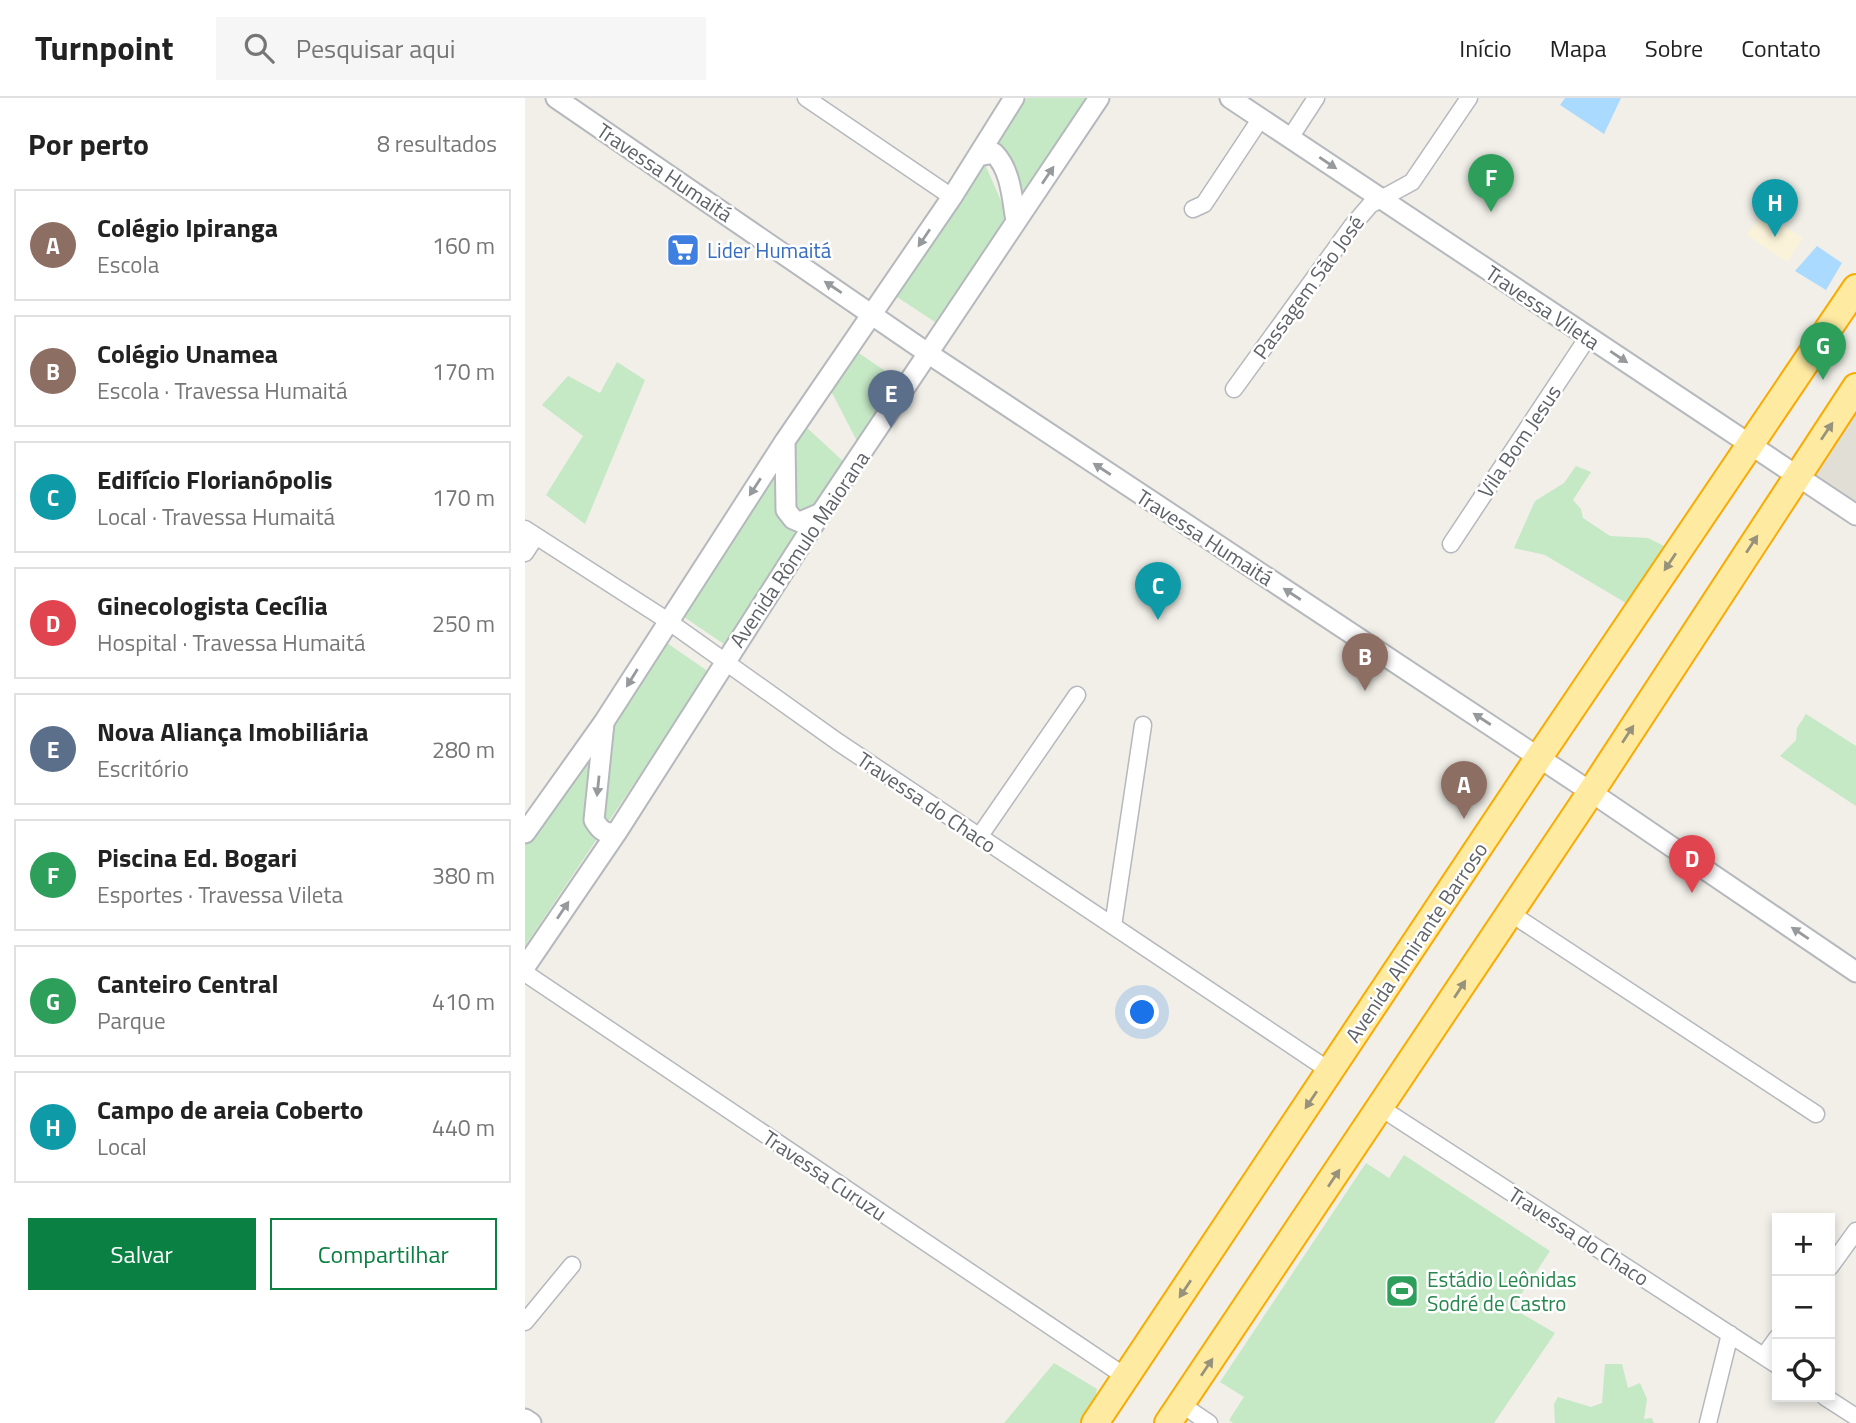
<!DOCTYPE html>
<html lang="pt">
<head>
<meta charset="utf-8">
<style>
  :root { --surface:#fff; --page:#f6f6f6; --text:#222; --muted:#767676; --line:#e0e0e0; --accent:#0b8043 }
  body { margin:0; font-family:"Titillium Web",sans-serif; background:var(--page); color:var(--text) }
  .controls { position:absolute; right:21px; bottom:21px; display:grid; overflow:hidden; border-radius:0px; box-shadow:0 4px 10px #0003 }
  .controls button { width:63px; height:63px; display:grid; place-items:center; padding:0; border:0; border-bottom:2px solid var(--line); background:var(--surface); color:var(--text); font:35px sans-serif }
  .you { position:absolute; left:618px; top:915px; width:24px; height:24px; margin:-18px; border:5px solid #fff; border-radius:50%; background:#1a73e8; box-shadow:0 0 0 10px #1a73e833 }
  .badge { display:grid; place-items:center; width:46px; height:46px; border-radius:50%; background:var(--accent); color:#fff; font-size:23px; font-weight:700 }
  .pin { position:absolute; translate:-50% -58px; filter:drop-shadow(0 2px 4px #0008) }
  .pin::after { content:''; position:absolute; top:37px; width:24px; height:21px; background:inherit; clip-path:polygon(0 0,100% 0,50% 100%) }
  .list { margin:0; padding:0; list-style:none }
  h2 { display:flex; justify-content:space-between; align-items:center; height:91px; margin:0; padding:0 28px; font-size:30px }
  h2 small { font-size:23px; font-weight:400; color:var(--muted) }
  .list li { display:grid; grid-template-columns:46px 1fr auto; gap:21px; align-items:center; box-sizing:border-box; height:112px; margin:0 14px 14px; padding:0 14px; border:2px solid var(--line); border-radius:0px }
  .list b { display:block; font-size:26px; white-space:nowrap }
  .list p { margin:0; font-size:23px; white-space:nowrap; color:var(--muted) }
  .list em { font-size:23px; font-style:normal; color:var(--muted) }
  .actions { display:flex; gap:14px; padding:21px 28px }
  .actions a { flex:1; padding:16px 0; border:2px solid var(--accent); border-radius:0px; text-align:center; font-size:24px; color:var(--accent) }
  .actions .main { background:var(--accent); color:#fff }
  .icon { flex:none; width:38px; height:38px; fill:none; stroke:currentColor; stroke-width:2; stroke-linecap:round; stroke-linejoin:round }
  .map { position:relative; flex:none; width:1331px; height:1325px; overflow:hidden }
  header { display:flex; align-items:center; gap:42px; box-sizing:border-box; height:98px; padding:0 35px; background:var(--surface); border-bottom:2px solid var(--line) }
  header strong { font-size:33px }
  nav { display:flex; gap:38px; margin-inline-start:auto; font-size:24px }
  .search { width:490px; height:63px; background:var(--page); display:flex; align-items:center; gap:18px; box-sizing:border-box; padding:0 24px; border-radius:0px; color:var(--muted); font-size:26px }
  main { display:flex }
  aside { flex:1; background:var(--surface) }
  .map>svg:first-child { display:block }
</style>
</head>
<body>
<header>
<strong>Turnpoint</strong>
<div class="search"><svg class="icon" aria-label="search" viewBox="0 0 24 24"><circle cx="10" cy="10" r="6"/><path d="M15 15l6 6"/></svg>Pesquisar aqui</div>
<nav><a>Início</a><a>Mapa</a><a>Sobre</a><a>Contato</a></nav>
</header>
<main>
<aside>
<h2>Por perto<small>8 resultados</small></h2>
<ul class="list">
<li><span class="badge" style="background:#8d6e63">A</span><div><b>Colégio Ipiranga</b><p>Escola</p></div><em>160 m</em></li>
<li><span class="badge" style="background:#8d6e63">B</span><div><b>Colégio Unamea</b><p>Escola · Travessa Humaitá</p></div><em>170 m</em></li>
<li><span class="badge" style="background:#0f9aa8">C</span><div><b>Edifício Florianópolis</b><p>Local · Travessa Humaitá</p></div><em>170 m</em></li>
<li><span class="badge" style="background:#e0444e">D</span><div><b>Ginecologista Cecília</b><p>Hospital · Travessa Humaitá</p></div><em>250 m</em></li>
<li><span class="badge" style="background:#5c6f8a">E</span><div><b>Nova Aliança Imobiliária</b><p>Escritório</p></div><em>280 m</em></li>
<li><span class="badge" style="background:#2e9e5b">F</span><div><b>Piscina Ed. Bogari</b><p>Esportes · Travessa Vileta</p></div><em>380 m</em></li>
<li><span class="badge" style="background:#2e9e5b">G</span><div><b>Canteiro Central</b><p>Parque</p></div><em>410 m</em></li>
<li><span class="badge" style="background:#0f9aa8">H</span><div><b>Campo de areia Coberto</b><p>Local</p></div><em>440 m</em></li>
</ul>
<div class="actions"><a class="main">Salvar</a><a>Compartilhar</a></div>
</aside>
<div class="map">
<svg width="1331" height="1325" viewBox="0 0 1331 1325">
  <rect width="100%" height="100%" fill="#f1efe8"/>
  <path fill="#e1ded6" d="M 1331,289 L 1331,417 L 1278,378 Z"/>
  <path fill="#c5e8c5" d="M 502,0 L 566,0 L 497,105 L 473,42 Z
    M 459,64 L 483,119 L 410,224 L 369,197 Z
    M 331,253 L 376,284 L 332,343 L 304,289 Z
    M 92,264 L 120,282 L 60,426 L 21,397 L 58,338 L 17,307 L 43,278 L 75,295 Z
    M 280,328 L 319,364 L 199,546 L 153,515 Z
    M 1051,368 L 1066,374 L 1048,402 L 1056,411 L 1058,420 L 1085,438 L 1123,440 L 1139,448 L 1133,472 L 1101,505 L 1020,457 L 989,450 L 1010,403 L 1039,385 Z
    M 139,543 L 184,574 L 0,848 L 0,743 Z
    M 1281,616 L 1331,648 L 1331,708 L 1255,658 L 1271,642 L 1272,630 Z
    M 879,1057 L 1025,1153 L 987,1210 L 1030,1235 L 969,1325 L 708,1325 L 704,1322 L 719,1299 L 695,1284 L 841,1065 L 864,1080 Z
    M 529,1265 L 572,1291 L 569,1307 L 559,1325 L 479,1325 Z
    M 1080,1266 L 1097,1266 L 1103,1290 L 1115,1285 L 1122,1301 L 1119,1321 L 1127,1320 L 1129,1325 L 1030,1325 L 1029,1306 L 1033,1299 L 1066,1309 L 1077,1305 Z"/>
  <path fill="#fbf3d9" d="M 1238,115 L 1278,140 L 1262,164 L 1222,137 Z"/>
  <path fill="#aadaff" d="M 1040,0 L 1096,0 L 1079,36 L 1035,7 Z
    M 1292,148 L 1317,165 L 1301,192 L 1270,173 Z"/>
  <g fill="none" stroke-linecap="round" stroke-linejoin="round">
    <defs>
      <path id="minor" d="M 281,0 L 427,99
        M 765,40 L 791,0
        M 668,111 L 679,106 L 736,20
        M 709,291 L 827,128 L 845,107 L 887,84 L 944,0
        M 0,431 L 143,523 L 313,644 L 805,973
        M 926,446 L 1063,239
        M 0,455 L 11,438
        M 454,739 L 552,597
        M 985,815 L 1291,1016
        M 588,828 L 618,627
        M 0,875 L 601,1279
        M 856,1010 L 1252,1267
        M 1305,1169 L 1331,1133
        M 0,1224 L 47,1167
        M 1239,1258 L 1252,1240
        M 1300,1299 L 1331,1319
        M 656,1306 L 684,1325
        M 1183,1325 L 1205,1236"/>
      <path id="tertiary" d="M 31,0 L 404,256 L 1066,694 L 1331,874
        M 705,0 L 1331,417
        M 453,58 L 469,55 C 486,72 487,100 491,123
        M 260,343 L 261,412 L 268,421 L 275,424 L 296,415
        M 79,625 L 69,722 C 75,732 80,737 92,734
        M 0,735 L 79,624 L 260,343 L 427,99 L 489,0
        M 0,869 L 92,734 L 296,415 L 574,0
        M 0,1321 L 6,1325"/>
      <path id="trunk" d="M 570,1325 L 1014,659 L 1331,190
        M 643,1325 L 1066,694 L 1331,289"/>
    </defs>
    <use href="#minor" stroke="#b5b8bc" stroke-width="19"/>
    <use href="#tertiary" stroke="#b5b8bc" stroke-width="23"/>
    <use href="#trunk" stroke="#f9ab00" stroke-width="30"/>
    <use href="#minor" stroke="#fff" stroke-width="16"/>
    <use href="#tertiary" stroke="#fff" stroke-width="19"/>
    <use href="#trunk" stroke="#feeaa1" stroke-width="26"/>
  </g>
  <defs><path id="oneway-solid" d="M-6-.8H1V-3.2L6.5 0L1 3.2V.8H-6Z" transform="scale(1.75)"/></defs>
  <g fill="#979a9d">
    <use href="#oneway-solid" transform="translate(803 65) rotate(34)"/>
    <use href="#oneway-solid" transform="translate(523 77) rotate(-56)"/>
    <use href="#oneway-solid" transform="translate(399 140) rotate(124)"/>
    <use href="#oneway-solid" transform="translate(308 189) rotate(-146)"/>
    <use href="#oneway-solid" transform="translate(1094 259) rotate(34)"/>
    <use href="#oneway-solid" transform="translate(577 371) rotate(-147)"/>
    <use href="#oneway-solid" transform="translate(230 389) rotate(123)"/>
    <use href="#oneway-solid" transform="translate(767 496) rotate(-147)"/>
    <use href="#oneway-solid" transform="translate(107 580) rotate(122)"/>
    <use href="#oneway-solid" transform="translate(957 621) rotate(-147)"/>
    <use href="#oneway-solid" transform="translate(73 688) rotate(96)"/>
    <use href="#oneway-solid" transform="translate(38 812) rotate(-56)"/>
    <use href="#oneway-solid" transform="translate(1275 835) rotate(-146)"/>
  </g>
  <g fill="#97927c">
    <use href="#oneway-solid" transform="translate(1302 333) rotate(-56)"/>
    <use href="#oneway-solid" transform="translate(1227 446) rotate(-57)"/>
    <use href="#oneway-solid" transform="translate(1145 464) rotate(124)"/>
    <use href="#oneway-solid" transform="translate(1103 636) rotate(-57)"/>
    <use href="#oneway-solid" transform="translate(935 891) rotate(-57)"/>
    <use href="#oneway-solid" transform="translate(786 1002) rotate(124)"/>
    <use href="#oneway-solid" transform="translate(809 1080) rotate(-56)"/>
    <use href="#oneway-solid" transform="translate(660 1191) rotate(124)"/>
    <use href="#oneway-solid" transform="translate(682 1269) rotate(-56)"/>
  </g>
  <defs>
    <symbol id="supermarket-square" viewBox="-11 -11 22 22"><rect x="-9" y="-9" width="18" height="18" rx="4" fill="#3f7fe0" stroke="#fff"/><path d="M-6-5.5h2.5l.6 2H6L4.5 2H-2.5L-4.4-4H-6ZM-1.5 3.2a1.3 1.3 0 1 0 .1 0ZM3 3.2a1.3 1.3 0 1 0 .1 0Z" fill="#fff"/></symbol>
    <symbol id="stadium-square" viewBox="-11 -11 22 22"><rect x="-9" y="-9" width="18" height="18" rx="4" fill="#2e9e5b" stroke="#fff"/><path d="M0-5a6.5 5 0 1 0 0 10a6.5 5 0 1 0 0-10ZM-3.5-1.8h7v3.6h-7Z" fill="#fff"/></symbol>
  </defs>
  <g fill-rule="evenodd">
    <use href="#supermarket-square" x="139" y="133" width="38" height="38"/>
    <use href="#stadium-square" x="858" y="1174" width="38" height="38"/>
  </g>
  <g text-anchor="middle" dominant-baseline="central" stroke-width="5" stroke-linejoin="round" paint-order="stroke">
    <g font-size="21" fill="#5f6368" stroke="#fff">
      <text transform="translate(140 74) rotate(34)">Travessa Humaitá</text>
      <text transform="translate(783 189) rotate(-54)">Passagem São José</text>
      <text transform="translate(1018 209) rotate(34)">Travessa Vileta</text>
      <text transform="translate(994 343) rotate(-56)">Vila Bom Jesus</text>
      <text transform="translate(680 439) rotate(33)">Travessa Humaitá</text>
      <text transform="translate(274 451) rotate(-56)">Avenida Rômulo Maiorana</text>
      <text transform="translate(402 704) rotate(34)">Travessa do Chaco</text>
      <text transform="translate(891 844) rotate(-56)">Avenida Almirante Barroso</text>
      <text transform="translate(300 1077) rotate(34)">Travessa Curuzu</text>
      <text transform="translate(1054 1138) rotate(33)">Travessa do Chaco</text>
    </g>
    <g font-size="21" fill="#366cbe" stroke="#fff" text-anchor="start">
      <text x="182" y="152">Lider Humaitá</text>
    </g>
    <g font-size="21" fill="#27864d" stroke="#fff" text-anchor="start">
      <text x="902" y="1181">Estádio Leônidas<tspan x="902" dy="24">Sodré de Castro</tspan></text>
    </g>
  </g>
</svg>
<div class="controls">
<button>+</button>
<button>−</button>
<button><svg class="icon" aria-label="locate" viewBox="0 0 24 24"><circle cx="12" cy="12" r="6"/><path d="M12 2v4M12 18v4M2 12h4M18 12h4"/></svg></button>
</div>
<div class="you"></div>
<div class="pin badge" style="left:939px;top:721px;background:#8d6e63">A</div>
<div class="pin badge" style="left:840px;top:593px;background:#8d6e63">B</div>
<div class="pin badge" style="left:633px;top:522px;background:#0f9aa8">C</div>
<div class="pin badge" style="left:1167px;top:795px;background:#e0444e">D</div>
<div class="pin badge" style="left:366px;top:330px;background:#5c6f8a">E</div>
<div class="pin badge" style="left:966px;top:114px;background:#2e9e5b">F</div>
<div class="pin badge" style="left:1298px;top:282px;background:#2e9e5b">G</div>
<div class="pin badge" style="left:1250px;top:139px;background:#0f9aa8">H</div>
</div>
</main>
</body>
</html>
